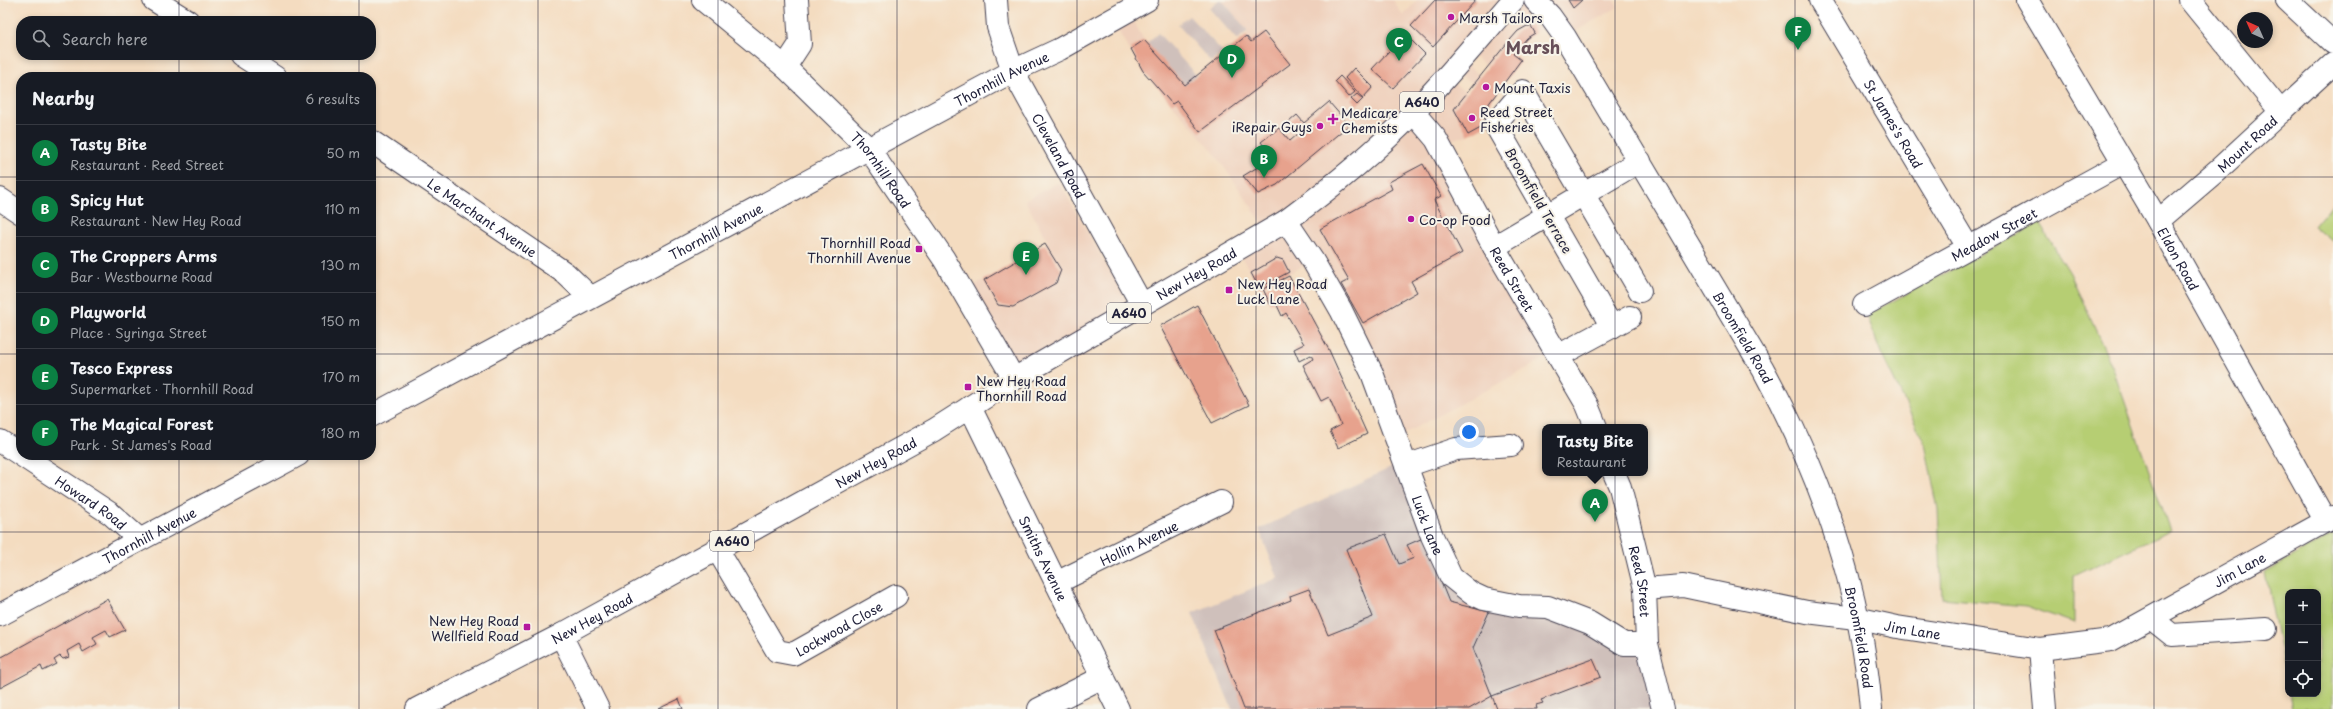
<!DOCTYPE html>
<html lang="en">
<head>
<meta charset="utf-8">
<style>
  :root { --surface:#171b24; --page:#242831; --text:#f1f3f6; --muted:#9ea1a6; --line:#363941; --accent:#0b8043 }
  body { margin:0; font-family:"Playpen Sans",sans-serif; background:var(--page); color:var(--text) }
  .controls { position:absolute; right:12px; bottom:12px; display:grid; overflow:hidden; border-radius:8px; box-shadow:0 2px 6px #0003 }
  .controls button { width:36px; height:36px; display:grid; place-items:center; padding:0; border:0; border-bottom:1px solid var(--line); background:var(--surface); color:var(--text); font:20px sans-serif }
  .compass { position:absolute; left:2237px; top:12px; width:36px; height:36px; border-radius:50%; background:var(--surface); box-shadow:0 2px 6px #0003; rotate:315deg }
  .you { position:absolute; left:1469px; top:432px; width:14px; height:14px; margin:-10px; border:3px solid #fff; border-radius:50%; background:#1a73e8; box-shadow:0 0 0 6px #1a73e833 }
  .badge { display:grid; place-items:center; width:26px; height:26px; border-radius:50%; background:var(--accent); color:#fff; font-size:13px; font-weight:700 }
  .pin { position:absolute; translate:-50% -33px; filter:drop-shadow(0 1px 2px #0008) }
  .pin::after { content:''; position:absolute; top:21px; width:14px; height:12px; background:inherit; clip-path:polygon(0 0,100% 0,50% 100%) }
  .popup { position:absolute; left:1542px; top:424px; width:106px; height:52px; box-sizing:border-box; display:grid; place-content:center; border-radius:8px; background:var(--surface); filter:drop-shadow(0 1px 3px #0005); font-size:13px; white-space:nowrap; color:var(--muted) }
  .popup b { font-size:15px; color:var(--text) }
  .popup::after { content:''; position:absolute; left:50%; top:100%; margin-left:-8px; border:8px solid transparent; border-top-color:var(--surface) }
  .list { margin:0; padding:0; list-style:none }
  h2 { display:flex; justify-content:space-between; align-items:center; height:52px; margin:0; padding:0 16px; font-size:17px }
  h2 small { font-size:13px; font-weight:400; color:var(--muted) }
  .list li { display:grid; grid-template-columns:26px 1fr auto; gap:12px; align-items:center; box-sizing:border-box; height:56px; padding:0 16px; border-top:1px solid var(--line) }
  .list b { display:block; font-size:15px; white-space:nowrap }
  .list p { margin:0; font-size:13px; white-space:nowrap; color:var(--muted) }
  .list em { font-size:13px; font-style:normal; color:var(--muted) }
  .icon { flex:none; width:22px; height:22px; fill:none; stroke:currentColor; stroke-width:2; stroke-linecap:round; stroke-linejoin:round }
  .map { position:relative; flex:none; width:2333px; height:709px; overflow:hidden }
  .search { position:absolute; background:var(--surface); box-shadow:0 2px 6px #0003; left:16px; top:16px; width:360px; height:44px; display:flex; align-items:center; gap:10px; box-sizing:border-box; padding:0 14px; border-radius:16px; color:var(--muted); font-size:15px }
  .panel { position:absolute; background:var(--surface); box-shadow:0 2px 6px #0003; left:16px; top:72px; width:360px; height:388px; border-radius:16px }
  .map>svg:first-child { display:block }
</style>
</head>
<body>
<div class="map">
<svg width="2333" height="709" viewBox="0 0 2333 709">
  <rect width="100%" height="100%" fill="#f7f3e8"/>
  <filter id="ink" filterUnits="userSpaceOnUse"><feTurbulence type="fractalNoise" baseFrequency=".025" numOctaves="2"/><feDisplacementMap in="SourceGraphic" scale="8" xChannelSelector="R" yChannelSelector="G"/><feConvolveMatrix kernelMatrix="1 2 1 2 8 2 1 2 1" color-interpolation-filters="sRGB"/></filter>
  <filter id="wash" filterUnits="userSpaceOnUse"><feTurbulence type="fractalNoise" baseFrequency=".012" numOctaves="4" result="noise"/><feDisplacementMap in="SourceGraphic" scale="16" xChannelSelector="R" yChannelSelector="G"/><feGaussianBlur stdDeviation="0.9" result="paint"/><feColorMatrix in="noise" values="0 0 0 0 0 0 0 0 0 0 0 0 0 0 0 0 0 1.4 0 .05"/><feComposite in="paint" operator="in"/></filter>
  <g filter="url(#wash)">
    <rect width="100%" height="100%" fill="#f4dcc0"/>
    <path fill="#efd0bc" d="M 1222,0 L 1393,0 L 1403,16 L 1417,0 L 1613,0 L 1618,7 L 1565,37 L 1554,21 L 1527,38 L 1513,54 L 1521,60 L 1505,81 L 1468,52 L 1460,60 L 1498,89 L 1474,85 L 1452,69 L 1445,77 L 1467,93 L 1488,124 L 1468,135 L 1439,143 L 1556,353 L 1396,438 L 1313,261 L 1259,289 L 1238,250 L 1268,231 L 1213,151 L 1143,71 L 1111,20 L 1128,11 L 1144,40 L 1185,84 L 1246,36 L 1248,31 Z
      M 1059,182 L 1128,303 L 1018,369 L 973,286 L 1048,242 L 1025,200 Z"/>
    <path fill="#cfc0bb" d="M 1219,0 L 1222,0 L 1248,31 L 1237,40 L 1209,8 Z
      M 1189,16 L 1223,52 L 1211,62 L 1178,25 Z
      M 1158,33 L 1196,75 L 1185,85 L 1147,43 Z
      M 1395,466 L 1451,577 L 1647,644 L 1663,709 L 1493,709 L 1492,705 L 1483,709 L 1232,709 L 1192,613 L 1278,578 L 1259,529 Z"/>
    <path fill="#b6ce73" stroke="#6c7857" d="M 2333,203 L 2333,242 L 2314,226 Z
      M 2039,223 L 2070,273 L 2114,371 L 2170,531 L 2074,576 L 2074,623 L 2026,606 L 1942,598 L 1938,509 L 1925,444 L 1881,353 L 1867,315 Z
      M 2333,534 L 2333,709 L 2292,709 L 2289,694 L 2318,694 L 2318,592 L 2288,592 L 2288,688 L 2265,572 Z"/>
    <g id="blocks">
      <path fill="#e7a28d" d="M 1435,0 L 1476,0 L 1433,47 L 1411,26 Z
        M 1568,0 L 1582,0 L 1573,8 Z
        M 1527,26 L 1531,26 L 1535,33 L 1527,38 L 1513,54 L 1521,60 L 1482,113 L 1488,124 L 1468,135 L 1454,109 L 1503,48 L 1518,31 Z
        M 1264,32 L 1290,64 L 1200,132 L 1177,101 L 1172,104 L 1143,71 L 1131,49 L 1144,40 L 1185,85 L 1246,36 L 1251,42 Z
        M 1405,34 L 1425,54 L 1393,88 L 1372,69 Z
        M 1354,68 L 1373,87 L 1363,98 L 1345,78 Z
        M 1340,76 L 1355,92 L 1349,97 L 1335,81 Z
        M 1357,94 L 1363,99 L 1357,105 L 1351,99 Z
        M 1329,102 L 1349,125 L 1277,185 L 1258,194 L 1243,176 L 1261,165 L 1271,155 L 1261,142 L 1279,128 L 1290,141 L 1298,134 L 1289,122 L 1297,115 L 1304,123 Z
        M 1423,164 L 1441,196 L 1434,200 L 1462,253 L 1411,281 L 1417,292 L 1363,323 L 1341,284 L 1349,280 L 1320,229 L 1392,189 L 1389,182 Z
        M 1045,244 L 1061,270 L 1056,283 L 1013,307 L 998,305 L 984,280 Z
        M 1277,258 L 1283,260 L 1289,272 L 1259,288 L 1251,273 Z
        M 1289,276 L 1329,350 L 1367,434 L 1338,448 L 1330,431 L 1341,425 L 1329,397 L 1321,401 L 1303,365 L 1313,359 L 1311,355 L 1299,361 L 1294,349 L 1304,344 L 1286,313 L 1282,316 L 1275,301 L 1270,304 L 1263,289 Z
        M 1197,305 L 1249,405 L 1212,423 L 1160,326 Z
        M 1386,534 L 1399,564 L 1414,558 L 1407,545 L 1423,538 L 1449,602 L 1489,612 L 1473,648 L 1492,696 L 1469,709 L 1244,709 L 1214,630 L 1291,600 L 1290,596 L 1309,589 L 1328,635 L 1373,617 L 1346,549 Z
        M 107,599 L 125,630 L 110,637 L 106,630 L 93,637 L 97,644 L 83,652 L 79,644 L 67,651 L 69,657 L 63,659 L 60,656 L 54,660 L 57,664 L 43,671 L 41,666 L 0,688 L 0,658 Z
        M 1593,659 L 1601,677 L 1541,700 L 1543,703 L 1536,705 L 1537,709 L 1497,709 L 1492,696 Z
        M 679,699 L 683,709 L 658,709 Z"/>
    </g>
  </g>
  <g filter="url(#ink)">
    <use href="#blocks" fill-opacity="0" stroke="#423e4f" stroke-width="1"/>
    <g fill="none" stroke-linecap="round" stroke-linejoin="round">
      <defs>
        <g id="minor">
          <path d="M 154,0 L 188,21"/>
          <path id="s1" d="M 703,0 L 785,67 L 869,149 L 944,259 L 1014,379"/>
          <path id="s2" d="M 996,0 L 998,27 L 1013,71 L 1142,305"/>
          <path id="s3" d="M 1535,0 L 1550,16 L 1565,37 L 1763,369 C 1821,476 1861,587 1871,709"/>
          <path id="s4" d="M 1820,0 L 1968,247"/>
          <path id="s5" d="M 2027,0 L 2158,221 L 2325,520"/>
          <path d="M 2190,0 L 2281,112"/>
          <path d="M 2287,0 L 2333,43"/>
          <path d="M 241,55 L 275,77"/>
          <path d="M 785,67 L 800,44 L 797,0"/>
          <path id="s6" d="M 1413,112 L 1436,139 L 1494,247 L 1587,405 L 1596,427"/>
          <path id="s7" d="M 371,141 L 565,273 L 590,297"/>
          <path d="M 0,199 L 21,213"/>
          <path id="s8" d="M 1286,221 L 1313,261 L 1341,310 L 1372,373 L 1432,536 L 1451,577 L 1471,593 L 1484,599 L 1519,606 L 1548,607 L 1590,623 L 1624,644 L 1647,644"/>
          <path id="s9" d="M 2158,221 L 2220,168 L 2333,64"/>
          <path d="M 1494,247 L 1640,161"/>
          <path id="s10" d="M 1864,305 L 2123,163"/>
          <path d="M 1612,327 L 1495,124 L 1523,91 L 1640,291"/>
          <path d="M 1558,356 L 1630,317"/>
          <path id="s11" d="M 970,407 L 1118,709"/>
          <path id="s12" d="M 371,416 L 1013,71 L 1060,49 L 1147,0"/>
          <path id="s13" d="M 0,441 L 111,514 L 139,539"/>
          <path d="M 1406,466 L 1456,449 L 1511,445"/>
          <path id="s14" d="M 1614,473 L 1620,487 L 1645,589 L 1647,644 L 1663,709"/>
          <path id="s15" d="M 717,549 L 777,651 L 793,654 L 896,596"/>
          <path id="s16" d="M 1056,583 L 1221,502"/>
          <path id="s17" d="M 1645,589 L 1683,586 L 1807,612 L 1856,618 L 1897,627 L 2040,649 L 2111,640 L 2333,517"/>
          <path id="s18" d="M 0,615 L 298,455"/>
          <path d="M 2152,619 L 2172,635 L 2266,629"/>
          <path d="M 561,635 L 598,709"/>
          <path d="M 2040,649 L 2045,709"/>
          <path d="M 1039,709 L 1103,677"/>
        </g>
        <g id="highway">
          <path id="s19" d="M 417,709 L 561,635 L 934,430 L 1014,379 L 1286,221 C 1331,188 1374,153 1413,113 C 1448,77 1480,38 1513,0"/>
        </g>
      </defs>
      <use href="#minor" stroke="#423e4f" stroke-width="24"/>
      <use href="#highway" stroke="#423e4f" stroke-width="24"/>
      <use href="#minor" stroke="#fff" stroke-width="22"/>
      <use href="#highway" stroke="#fff" stroke-width="22"/>
    </g>
  </g>
  <path fill="none" stroke="#22223b" stroke-width="1" stroke-opacity="0.55" d="M 179,0 L 179,21M 359,0 L 359,21M 538,0 L 538,709M 718,0 L 718,709M 897,0 L 897,709M 1077,0 L 1077,709M 1256,0 L 1256,709M 1436,0 L 1436,709M 1615,0 L 1615,709M 1795,0 L 1795,709M 1974,0 L 1974,709M 2154,0 L 2154,709M 179,55 L 179,77M 359,55 L 359,77M 0,177 L 21,177M 371,177 L 2333,177M 0,354 L 21,354M 371,354 L 2333,354M 179,455 L 179,709M 359,455 L 359,709M 0,532 L 2333,532"/>
  <g fill="#b5179e" stroke="#f7f3e8" stroke-width="1.5">
    <circle cx="1451" cy="17" r="4"/>
    <circle cx="1486" cy="87" r="4"/>
    <circle cx="1472" cy="118" r="4"/>
    <path d="M1331 113h4v4h4v4h-4v4h-4v-4h-4v-4h4z"/>
    <circle cx="1320" cy="126" r="4"/>
    <circle cx="1411" cy="219" r="4"/>
    <rect x="915" y="245" width="8" height="8" rx="2"/>
    <rect x="1225" y="286" width="8" height="8" rx="2"/>
    <rect x="964" y="383" width="8" height="8" rx="2"/>
    <rect x="523" y="623" width="8" height="8" rx="2"/>
  </g>
  <g text-anchor="middle" dominant-baseline="central" stroke-width="4" stroke-linejoin="round" paint-order="stroke">
    <g fill="#f7f3e8" stroke="#62616f" stroke-width="1">
      <rect x="1400" y="92" width="44" height="20" rx="3"/>
      <rect x="1107" y="303" width="44" height="20" rx="3"/>
      <rect x="710" y="531" width="44" height="20" rx="3"/>
    </g>
    <g font-size="12" font-weight="bold" fill="#22223b">
      <text x="1422" y="102">A640</text>
      <text x="1129" y="313">A640</text>
      <text x="732" y="541">A640</text>
    </g>
    <g font-size="13" fill="#22223b" stroke="#f7f3e8" text-anchor="start">
      <text x="1459" y="17">Marsh Tailors</text>
      <text x="1494" y="87">Mount Taxis</text>
      <text x="1480" y="111">Reed Street<tspan x="1480" dy="15">Fisheries</tspan></text>
      <text x="1341" y="112">Medicare<tspan x="1341" dy="15">Chemists</tspan></text>
      <text x="1312" y="126" text-anchor="end">iRepair Guys</text>
      <text x="1419" y="219">Co-op Food</text>
      <text x="911" y="242" text-anchor="end">Thornhill Road<tspan x="911" dy="15">Thornhill Avenue</tspan></text>
      <text x="1237" y="283">New Hey Road<tspan x="1237" dy="15">Luck Lane</tspan></text>
      <text x="976" y="380">New Hey Road<tspan x="976" dy="15">Thornhill Road</tspan></text>
      <text x="519" y="620" text-anchor="end">New Hey Road<tspan x="519" dy="15">Wellfield Road</tspan></text>
    </g>
    <g font-size="13" fill="#22223b" stroke="#f7f3e8">
      <text stroke="none"><textPath href="#s12" startOffset="715">Thornhill Avenue</textPath></text>
      <text stroke="none"><textPath href="#s4" startOffset="144">St James's Road</textPath></text>
      <text stroke="none"><textPath href="#s9" startOffset="118">Mount Road</textPath></text>
      <text stroke="none"><textPath href="#s2" startOffset="170">Cleveland Road</textPath></text>
      <text stroke="none"><textPath href="#s1" startOffset="247">Thornhill Road</textPath></text>
      <text transform="translate(1539 200) rotate(60)">Broomfield Terrace</text>
      <text stroke="none"><textPath href="#s7" startOffset="135">Le Marchant Avenue</textPath></text>
      <text stroke="none"><textPath href="#s12" startOffset="391">Thornhill Avenue</textPath></text>
      <text stroke="none"><textPath href="#s10" startOffset="148">Meadow Street</textPath></text>
      <text stroke="none"><textPath href="#s5" startOffset="300">Eldon Road</textPath></text>
      <text stroke="none"><textPath href="#s19" startOffset="893">New Hey Road</textPath></text>
      <text stroke="none"><textPath href="#s6" startOffset="195">Reed Street</textPath></text>
      <text stroke="none"><textPath href="#s3" startOffset="397">Broomfield Road</textPath></text>
      <text stroke="none"><textPath href="#s19" startOffset="521">New Hey Road</textPath></text>
      <text stroke="none"><textPath href="#s13" startOffset="110">Howard Road</textPath></text>
      <text stroke="none"><textPath href="#s8" startOffset="337">Luck Lane</textPath></text>
      <text stroke="none"><textPath href="#s18" startOffset="169">Thornhill Avenue</textPath></text>
      <text stroke="none"><textPath href="#s16" startOffset="92">Hollin Avenue</textPath></text>
      <text stroke="none"><textPath href="#s11" startOffset="168">Smiths Avenue</textPath></text>
      <text stroke="none"><textPath href="#s17" startOffset="619">Jim Lane</textPath></text>
      <text stroke="none"><textPath href="#s14" startOffset="112">Reed Street</textPath></text>
      <text stroke="none"><textPath href="#s19" startOffset="197">New Hey Road</textPath></text>
      <text stroke="none"><textPath href="#s15" startOffset="187">Lockwood Close</textPath></text>
      <text stroke="none"><textPath href="#s17" startOffset="272">Jim Lane</textPath></text>
      <text stroke="none"><textPath href="#s3" startOffset="721">Broomfield Road</textPath></text>
    </g>
    <g font-size="17" font-weight="bold" fill="#674f58" stroke="#f7f3e8">
      <text x="1533" y="47">Marsh</text>
    </g>
  </g>
</svg>
<div class="controls">
<button>+</button>
<button>−</button>
<button><svg class="icon" aria-label="locate" viewBox="0 0 24 24"><circle cx="12" cy="12" r="6"/><path d="M12 2v4M12 18v4M2 12h4M18 12h4"/></svg></button>
</div>
<svg class="compass" viewBox="-18 -18 36 36"><path d="M0-13l5 13h-10z" fill="#e53935"/><path d="M0 13l5-13h-10z" fill="#9ea1a6"/></svg>
<div class="you"></div>
<div class="pin badge" style="left:1595px;top:522px">A</div>
<div class="popup"><b>Tasty Bite</b>Restaurant</div>
<div class="pin badge" style="left:1264px;top:178px">B</div>
<div class="pin badge" style="left:1399px;top:61px">C</div>
<div class="pin badge" style="left:1232px;top:78px">D</div>
<div class="pin badge" style="left:1026px;top:275px">E</div>
<div class="pin badge" style="left:1798px;top:50px">F</div>
<div class="search"><svg class="icon" aria-label="search" viewBox="0 0 24 24"><circle cx="10" cy="10" r="6"/><path d="M15 15l6 6"/></svg>Search here</div>
<section class="panel">
<h2>Nearby<small>6 results</small></h2>
<ul class="list">
<li><span class="badge">A</span><div><b>Tasty Bite</b><p>Restaurant · Reed Street</p></div><em>50 m</em></li>
<li><span class="badge">B</span><div><b>Spicy Hut</b><p>Restaurant · New Hey Road</p></div><em>110 m</em></li>
<li><span class="badge">C</span><div><b>The Croppers Arms</b><p>Bar · Westbourne Road</p></div><em>130 m</em></li>
<li><span class="badge">D</span><div><b>Playworld</b><p>Place · Syringa Street</p></div><em>150 m</em></li>
<li><span class="badge">E</span><div><b>Tesco Express</b><p>Supermarket · Thornhill Road</p></div><em>170 m</em></li>
<li><span class="badge">F</span><div><b>The Magical Forest</b><p>Park · St James's Road</p></div><em>180 m</em></li>
</ul>
</section>
</div>
</body>
</html>
